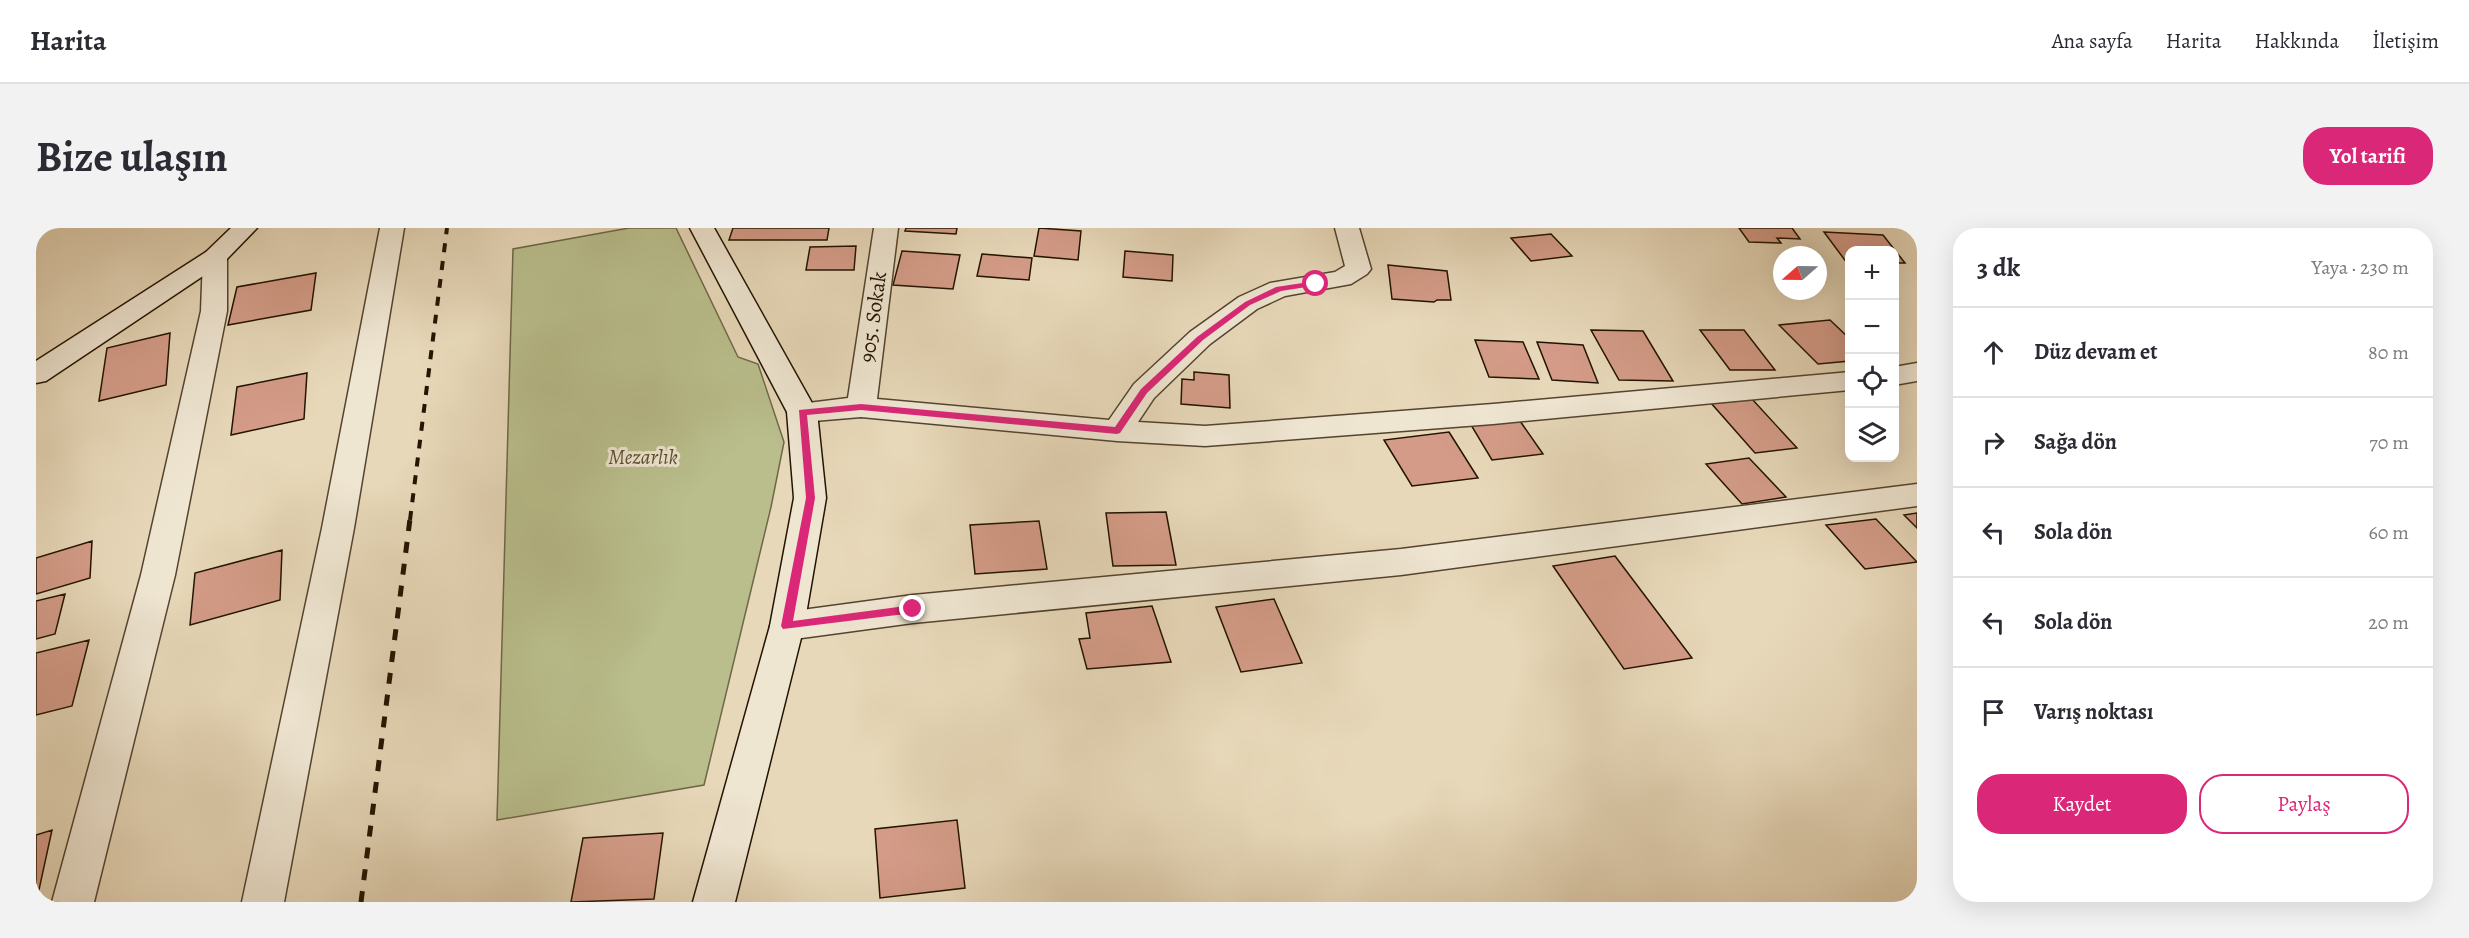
<!DOCTYPE html>
<html lang="tr">
<head>
<meta charset="utf-8">
<style>
  :root { --surface:#fff; --page:#f2f2f3; --text:#2b2b33; --muted:#7c7c81; --line:#e1e1e2; --accent:#db2777 }
  body { margin:0; font-family:Alegreya,serif; background:var(--page); color:var(--text) }
  .controls { position:absolute; right:18px; top:18px; display:grid; overflow:hidden; border-radius:12px; box-shadow:0 6px 24px #0002 }
  .controls button { width:54px; height:54px; display:grid; place-items:center; padding:0; border:0; border-bottom:2px solid var(--line); background:var(--surface); color:var(--text); font:30px sans-serif }
  .compass { position:absolute; left:1737px; top:18px; width:54px; height:54px; border-radius:50%; background:var(--surface); box-shadow:0 6px 24px #0002; rotate:250deg }
  .stop { position:absolute; width:18px; height:18px; margin:-14px; border:4px solid #db2777; border-radius:50%; background:#fff }
  .stop.end { background:#db2777; border-color:#fff; box-shadow:0 2px 6px #0008 }
  .list { margin:0; padding:0; list-style:none }
  h2 { display:flex; justify-content:space-between; align-items:center; height:78px; margin:0; padding:0 24px; font-size:26px }
  h2 small { font-size:20px; font-weight:400; color:var(--muted) }
  .list li { display:grid; grid-template-columns:39px 1fr auto; gap:18px; align-items:center; box-sizing:border-box; height:90px; padding:0 24px; border-top:2px solid var(--line) }
  .list b { display:block; font-size:22px; white-space:nowrap }
  .list em { font-size:20px; font-style:normal; color:var(--muted) }
  .actions { display:flex; gap:12px; padding:18px 24px }
  .actions a { flex:1; padding:14px 0; border:2px solid var(--accent); border-radius:24px; text-align:center; font-size:21px; color:var(--accent) }
  .actions .main { background:var(--accent); color:#fff }
  .icon { flex:none; width:33px; height:33px; fill:none; stroke:currentColor; stroke-width:2; stroke-linecap:round; stroke-linejoin:round }
  .map { position:relative; flex:none; width:1881px; height:674px; overflow:hidden; border-radius:24px }
  header { display:flex; align-items:center; gap:36px; box-sizing:border-box; height:84px; padding:0 30px; background:var(--surface); border-bottom:2px solid var(--line) }
  header strong { font-size:28px }
  nav { display:flex; gap:33px; margin-inline-start:auto; font-size:21px }
  .intro { display:flex; align-items:center; justify-content:space-between; box-sizing:border-box; height:144px; padding:0 36px }
  h1 { margin:0; font-size:42px }
  .button { padding:15px 27px; border-radius:24px; background:var(--accent); color:#fff; font-size:21px; font-weight:700 }
  main { display:flex; gap:36px; padding:0 36px }
  aside { flex:1; background:var(--surface); border-radius:24px; box-shadow:0 6px 24px #0002 }
  .map>svg:first-child { display:block }
</style>
</head>
<body>
<header>
<strong>Harita</strong>
<nav><a>Ana sayfa</a><a>Harita</a><a>Hakkında</a><a>İletişim</a></nav>
</header>
<div class="intro"><h1>Bize ulaşın</h1><a class="button">Yol tarifi</a></div>
<main>
<div class="map">
<svg width="1881" height="674" viewBox="0 0 1881 674">
  <rect width="100%" height="100%" fill="#e7d8b9"/>
  <filter id="stains"><feTurbulence type="fractalNoise" baseFrequency=".00333" numOctaves="4"/><feColorMatrix values="0 0 0 0 .2 0 0 0 0 .09 0 0 0 0 .02 0 0 0 .5 -.17"/></filter>
  <radialGradient id="worn" r=".72"><stop offset=".6" stop-color="#630" stop-opacity="0"/><stop offset="1" stop-color="#630" stop-opacity=".3"/></radialGradient>
  <path fill="#b9be8c" stroke="#6e6846" stroke-width="1.5" d="M 593,0 L 640,0 L 702,129 L 722,136 L 748,214 L 735,279 L 668,557 L 461,592 L 477,21 Z"/>
  <path fill="#d49c88" stroke="#231300" stroke-width="1.5" d="M 697,0 L 793,0 L 791,12 L 693,12 Z
    M 870,0 L 921,0 L 920,6 L 869,3 Z
    M 1003,0 L 1045,3 L 1042,32 L 998,28 Z
    M 1703,0 L 1756,0 L 1764,11 L 1741,10 L 1745,15 L 1713,14 Z
    M 1788,4 L 1847,7 L 1869,35 L 1858,35 L 1858,22 L 1814,22 L 1814,35 L 1811,35 Z
    M 1515,6 L 1536,28 L 1495,33 L 1475,10 Z
    M 820,18 L 818,42 L 770,42 L 774,19 Z
    M 866,23 L 924,27 L 917,61 L 857,57 Z
    M 1089,23 L 1137,27 L 1136,53 L 1087,49 Z
    M 946,26 L 996,30 L 993,52 L 941,48 Z
    M 1352,37 L 1411,43 L 1415,72 L 1401,72 L 1398,74 L 1356,71 Z
    M 280,45 L 275,82 L 192,97 L 201,59 Z
    M 1794,92 L 1814,111 L 1814,133 L 1782,136 L 1743,97 Z
    M 1555,102 L 1607,103 L 1637,153 L 1583,152 Z
    M 1664,102 L 1708,102 L 1739,142 L 1694,142 Z
    M 134,105 L 130,157 L 63,173 L 71,120 Z
    M 1439,112 L 1487,114 L 1503,151 L 1453,149 Z
    M 1501,114 L 1547,117 L 1562,155 L 1516,152 Z
    M 1158,144 L 1193,147 L 1194,180 L 1145,176 L 1146,151 L 1158,152 Z
    M 271,145 L 268,191 L 195,207 L 201,159 Z
    M 1716,171 L 1761,220 L 1719,225 L 1675,175 Z
    M 1484,193 L 1507,226 L 1456,232 L 1435,197 Z
    M 1413,204 L 1442,250 L 1376,258 L 1348,212 Z
    M 1713,230 L 1750,269 L 1706,276 L 1670,236 Z
    M 1130,284 L 1140,337 L 1077,338 L 1070,285 Z
    M 1881,285 L 1881,300 L 1868,287 Z
    M 1840,291 L 1881,334 L 1829,341 L 1790,297 Z
    M 1003,293 L 1011,341 L 939,346 L 934,297 Z
    M 56,313 L 54,350 L 0,366 L 0,330 Z
    M 246,322 L 244,372 L 154,397 L 159,345 Z
    M 1579,328 L 1656,430 L 1588,441 L 1517,338 Z
    M 29,366 L 19,406 L 0,411 L 0,373 Z
    M 1238,371 L 1266,435 L 1205,444 L 1180,379 Z
    M 1116,378 L 1135,434 L 1051,441 L 1043,411 L 1054,410 L 1050,385 Z
    M 53,412 L 36,478 L 0,487 L 0,425 Z
    M 921,592 L 929,660 L 844,670 L 839,601 Z
    M 16,602 L 1,671 L 0,671 L 0,607 Z
    M 627,605 L 618,671 L 535,674 L 547,610 Z"/>
  <g fill="none" stroke-linecap="round" stroke-linejoin="round">
    <defs>
      <path id="street" d="M 344,0 L 368,0 L 318,300 L 248,674 L 206,674 L 286,300 Z
        M 838,0 L 862,0 L 841,171 L 1073,192 L 1098,156 L 1154,104 L 1203,69 L 1234,55 L 1299,44 L 1309,38 L 1299,0 L 1323,0 L 1335,41 L 1331,46 L 1315,56 L 1249,68 L 1221,81 L 1174,116 L 1118,170 L 1102,194 L 1169,198 L 1457,176 L 1814,144 L 1814,162 L 1457,196 L 1169,218 L 1081,213 L 825,189 L 766,194 L 756,191 L 751,184 L 756,177 L 812,170 Z
        M 179,22 L 188,24 L 191,29 L 191,83 L 139,347 L 58,674 L 16,674 L 105,347 L 165,83 L 167,29 L 170,24 Z
        M 1881,135 L 1881,153 L 1858,157 L 1858,139 Z
        M 1881,256 L 1881,278 L 1365,347 L 877,395 L 751,412 L 739,408 L 734,398 L 739,388 L 751,384 L 877,367 L 1365,321 Z"/>
      <path id="secondary" d="M 195,0 L 221,0 L 188,34 L 10,153 L 0,155 L 0,133 L 170,24 Z
        M 654,0 L 678,0 L 781,184 L 790,270 L 768,398 L 699,674 L 657,674 L 734,398 L 758,270 L 751,184 Z"/>
    </defs>
    <use href="#street" stroke="#54442e" stroke-width="3"/>
    <use href="#secondary" stroke="#231300" stroke-width="3"/>
    <use href="#street" fill="#efe6d2" fill-rule="evenodd"/>
    <use href="#secondary" fill="#efe6d2" fill-rule="evenodd"/>
    <path stroke="#231300" stroke-width="4" stroke-dasharray="9 9" stroke-linecap="butt" d="M 374,292 L 411,0"/>
    <path stroke="#231300" stroke-width="5" stroke-dasharray="11 11" stroke-linecap="butt" d="M 325,674 L 374,291"/>
  </g>
  <path fill="#db2777" d="M 1280,53 L 1283,54 L 1283,57 L 1245,63 L 1214,77 L 1167,112 L 1111,165 L 1084,205 L 1081,206 L 825,182 L 771,187 L 779,270 L 757,393 L 877,377 L 882,381 L 877,385 L 747,401 L 745,398 L 770,270 L 763,182 L 825,176 L 1079,199 L 1105,161 L 1161,109 L 1209,74 L 1240,59 Z"/>
  <g text-anchor="middle" dominant-baseline="central" stroke-width="6" stroke-linejoin="round" paint-order="stroke">
    <g font-size="21" fill="#231300" stroke="#efe6d2">
      <text transform="translate(837 89) rotate(-82)">905. Sokak</text>
    </g>
    <g font-size="21" font-style="italic" fill="#584f31" stroke="#efe6d2">
      <text x="607" y="229">Mezarlık</text>
    </g>
  </g>
  <rect width="100%" height="100%" filter="url(#stains)"/>
  <rect width="100%" height="100%" fill="url(#worn)"/>
</svg>
<div class="controls">
<button>+</button>
<button>−</button>
<button><svg class="icon" aria-label="locate" viewBox="0 0 24 24"><circle cx="12" cy="12" r="6"/><path d="M12 2v4M12 18v4M2 12h4M18 12h4"/></svg></button>
<button><svg class="icon" aria-label="layers" viewBox="0 0 24 24"><path d="M12 4l9 5-9 5-9-5zM3 14l9 5 9-5"/></svg></button>
</div>
<svg class="compass" viewBox="-18 -18 36 36"><path d="M0-13l5 13h-10z" fill="#e53935"/><path d="M0 13l5-13h-10z" fill="#7c7c81"/></svg>
<div class="stop" style="left:1280px;top:56px"></div>
<div class="stop end" style="left:877px;top:381px"></div>
</div>
<aside>
<h2>3 dk<small>Yaya · 230 m</small></h2>
<ul class="list">
<li><svg class="icon" aria-label="ahead" viewBox="0 0 24 24"><path d="M12 20V5M6 11l6-6 6 6"/></svg><div><b>Düz devam et</b></div><em>80 m</em></li>
<li><svg class="icon" aria-label="right" viewBox="0 0 24 24"><path d="M7 20v-9h11M14 6l5 5-5 5"/></svg><div><b>Sağa dön</b></div><em>70 m</em></li>
<li><svg class="icon" aria-label="left" viewBox="0 0 24 24"><path d="M17 20v-9H6M10 6l-5 5 5 5"/></svg><div><b>Sola dön</b></div><em>60 m</em></li>
<li><svg class="icon" aria-label="left" viewBox="0 0 24 24"><path d="M17 20v-9H6M10 6l-5 5 5 5"/></svg><div><b>Sola dön</b></div><em>20 m</em></li>
<li><svg class="icon" aria-label="arrive" viewBox="0 0 24 24"><path d="M6 21V4h12l-3 4 3 4H6"/></svg><div><b>Varış noktası</b></div></li>
</ul>
<div class="actions"><a class="main">Kaydet</a><a>Paylaş</a></div>
</aside>
</main>
</body>
</html>
